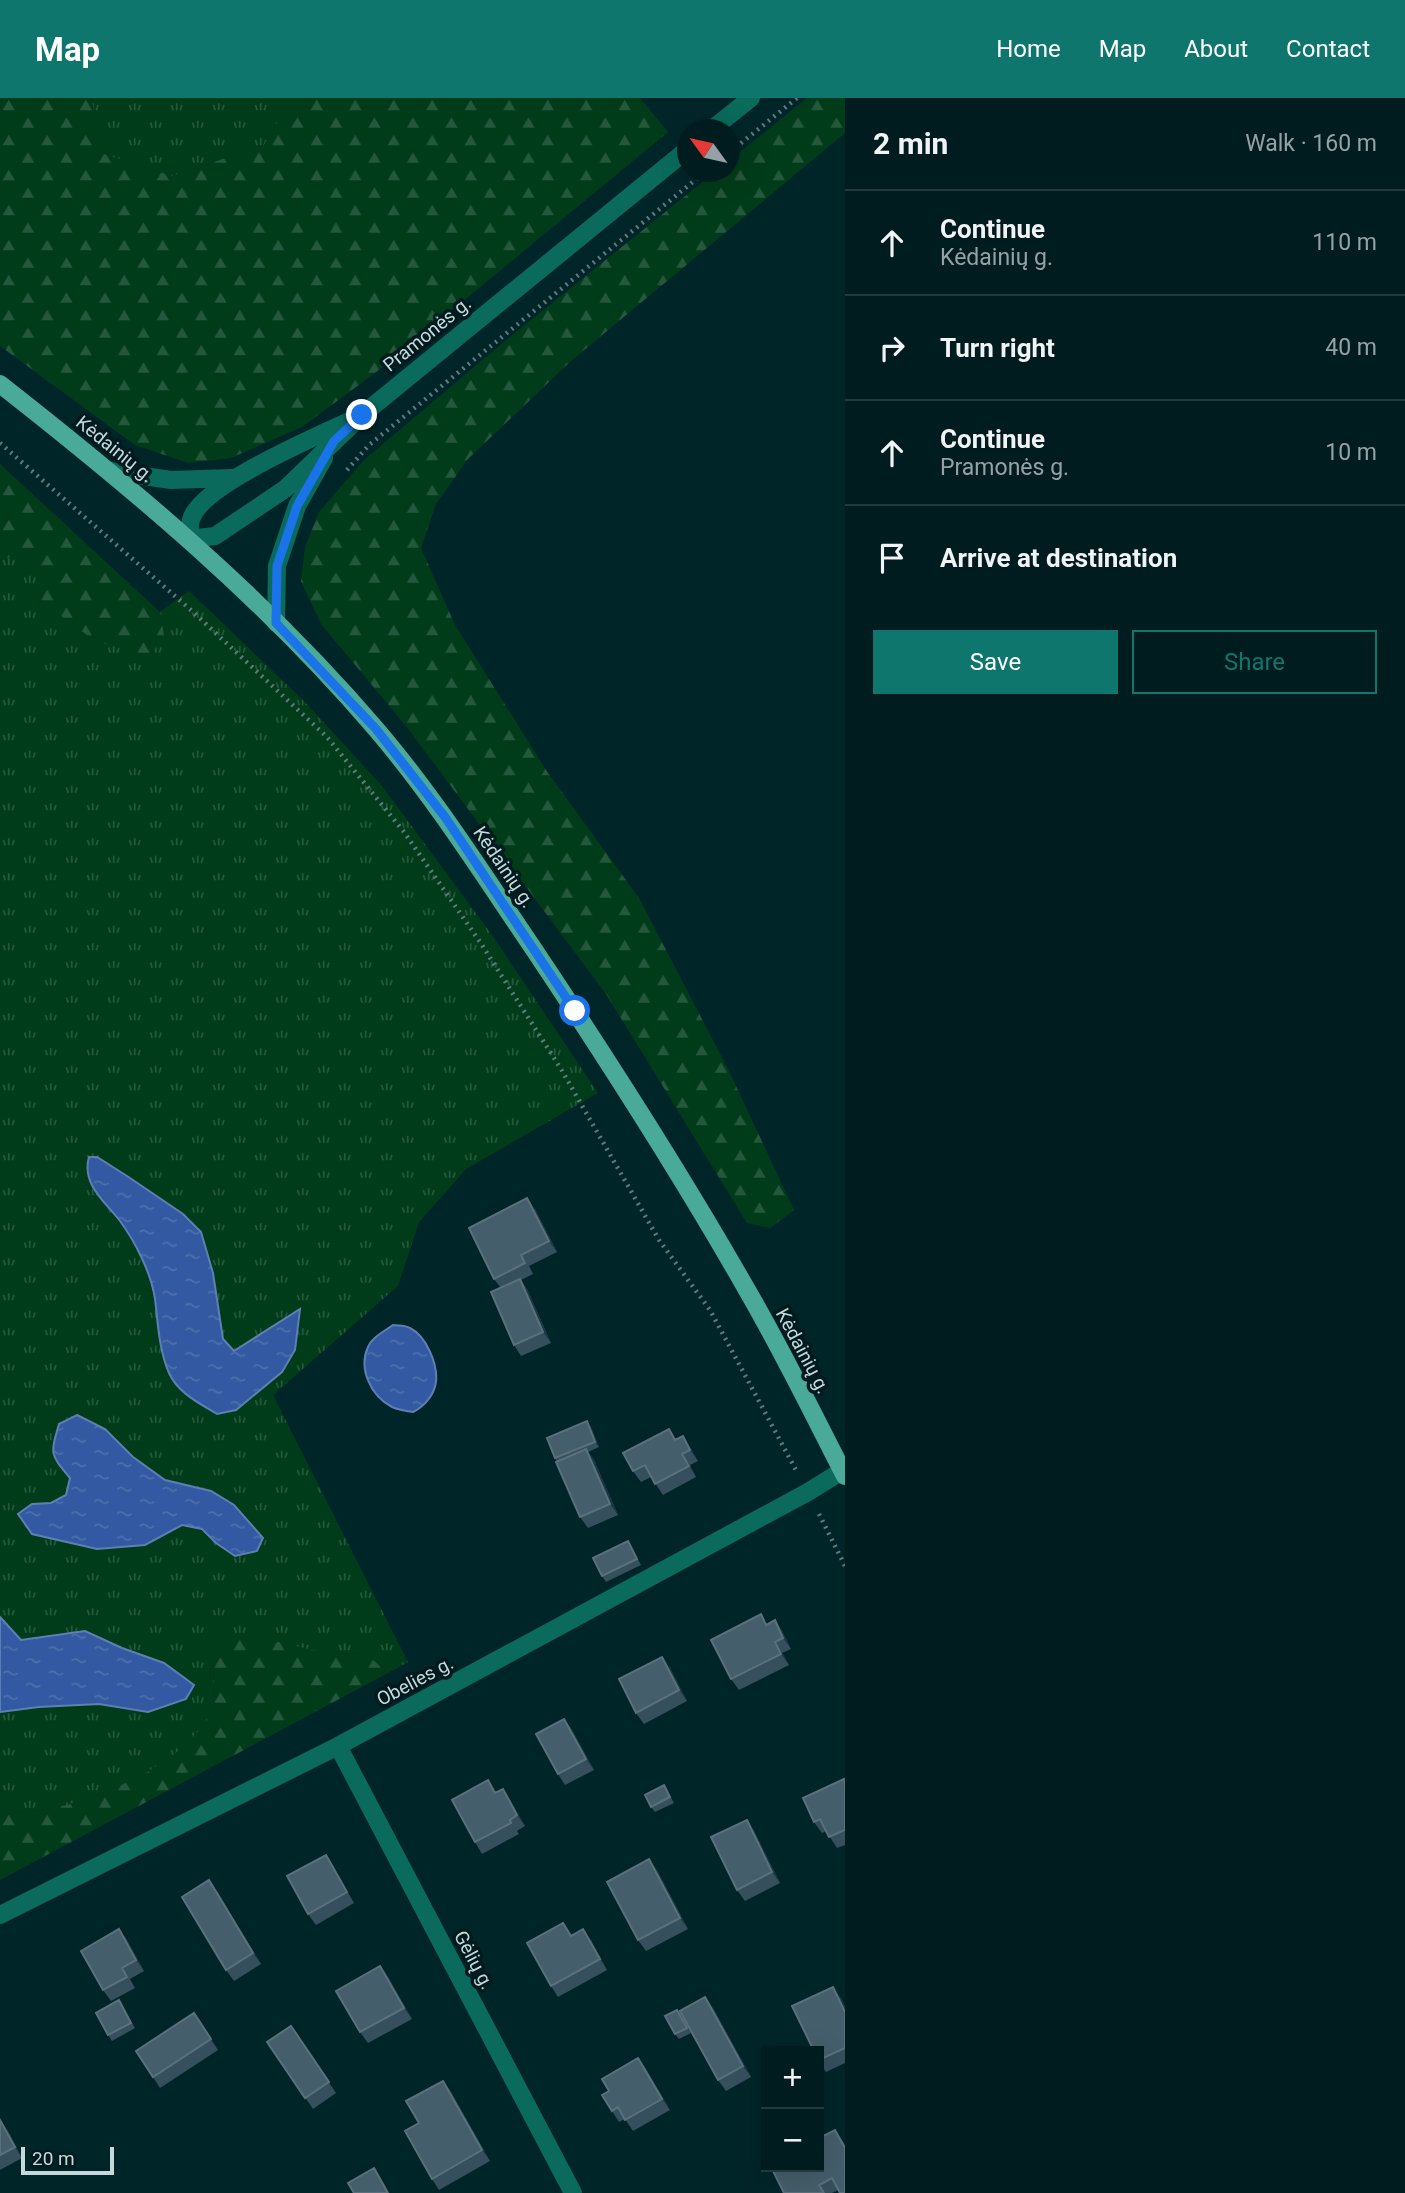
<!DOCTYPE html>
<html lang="en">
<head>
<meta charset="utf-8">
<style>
  :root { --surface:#001c1f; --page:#0a2528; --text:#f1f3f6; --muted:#95a1a4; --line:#223a3d; --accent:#0f766e }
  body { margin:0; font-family:Roboto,sans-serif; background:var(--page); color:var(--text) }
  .controls { position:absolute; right:21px; bottom:21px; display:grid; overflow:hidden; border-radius:0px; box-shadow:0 7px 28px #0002 }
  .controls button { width:63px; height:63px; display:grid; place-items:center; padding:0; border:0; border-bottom:2px solid var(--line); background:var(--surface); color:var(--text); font:35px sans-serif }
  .compass { position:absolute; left:677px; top:21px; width:63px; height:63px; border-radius:50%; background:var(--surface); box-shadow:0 7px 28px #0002; rotate:303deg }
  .scale { position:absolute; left:21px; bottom:18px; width:93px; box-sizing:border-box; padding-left:7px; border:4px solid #c6d8db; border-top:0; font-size:19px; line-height:24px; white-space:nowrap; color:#c6d8db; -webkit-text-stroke:5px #011a1e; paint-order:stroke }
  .stop { position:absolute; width:21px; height:21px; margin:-16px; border:5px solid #1a73e8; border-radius:50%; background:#fff }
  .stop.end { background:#1a73e8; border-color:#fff; box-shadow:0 2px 7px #0008 }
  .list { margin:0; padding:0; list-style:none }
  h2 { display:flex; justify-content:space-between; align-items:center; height:91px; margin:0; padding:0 28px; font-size:30px }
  h2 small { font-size:23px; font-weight:400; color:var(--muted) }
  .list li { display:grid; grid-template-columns:46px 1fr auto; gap:21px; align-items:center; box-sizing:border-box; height:105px; padding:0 28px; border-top:2px solid var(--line) }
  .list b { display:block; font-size:26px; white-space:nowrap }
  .list p { margin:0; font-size:23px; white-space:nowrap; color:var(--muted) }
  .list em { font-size:23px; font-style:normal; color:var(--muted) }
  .actions { display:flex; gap:14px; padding:21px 28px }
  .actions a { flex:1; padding:16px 0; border:2px solid var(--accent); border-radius:0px; text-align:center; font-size:24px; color:var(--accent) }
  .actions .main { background:var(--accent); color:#fff }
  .icon { flex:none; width:38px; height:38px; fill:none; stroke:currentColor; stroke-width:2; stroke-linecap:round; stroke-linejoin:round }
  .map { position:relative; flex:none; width:845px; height:2095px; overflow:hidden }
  header { display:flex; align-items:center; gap:42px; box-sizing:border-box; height:98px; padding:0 35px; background:var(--accent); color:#fff }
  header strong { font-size:33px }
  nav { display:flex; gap:38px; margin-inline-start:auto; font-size:24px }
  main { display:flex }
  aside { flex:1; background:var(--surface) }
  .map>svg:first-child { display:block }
</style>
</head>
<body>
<header>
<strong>Map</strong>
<nav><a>Home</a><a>Map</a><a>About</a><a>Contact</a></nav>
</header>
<main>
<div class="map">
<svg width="845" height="2095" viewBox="0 0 845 2095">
  <defs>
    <pattern id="grass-tufts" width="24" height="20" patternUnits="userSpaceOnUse" patternTransform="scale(1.75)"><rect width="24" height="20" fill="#003c1a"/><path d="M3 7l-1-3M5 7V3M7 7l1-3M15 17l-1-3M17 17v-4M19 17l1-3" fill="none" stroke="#24573b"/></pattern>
    <pattern id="forest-firs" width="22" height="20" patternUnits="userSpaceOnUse" patternTransform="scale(1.75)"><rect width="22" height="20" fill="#003c1a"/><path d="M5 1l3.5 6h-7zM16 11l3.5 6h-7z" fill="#24573b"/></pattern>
    <pattern id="water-ripples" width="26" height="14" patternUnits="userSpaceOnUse" patternTransform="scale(1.75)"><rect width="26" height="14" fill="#3259a1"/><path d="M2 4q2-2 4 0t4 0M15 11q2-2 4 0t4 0" fill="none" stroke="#4e70ad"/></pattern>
  </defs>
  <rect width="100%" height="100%" fill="#002529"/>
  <path fill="url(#grass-tufts)" fill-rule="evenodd" d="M 91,0 L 292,0 L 264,47 L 172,78 L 103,56 Z
    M 24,455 L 42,473 L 163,537 L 160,514 L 189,493 L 305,604 L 382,688 L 492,837 L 598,995 L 466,1071 L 419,1124 L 398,1188 L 273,1297 L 408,1564 L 388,1575 L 364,1555 L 330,1556 L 209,1540 C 212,1562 216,1581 212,1604 C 203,1655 119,1691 74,1705 C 51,1712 24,1713 0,1718 L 0,1614 L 39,1609 L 99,1606 L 148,1614 L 122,1550 L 85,1533 L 21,1542 L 0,1519 L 0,462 ZM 102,1103 L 201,1134 L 213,1175 L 223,1241 L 234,1253 L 299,1211 L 295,1252 L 236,1312 L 160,1242 C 153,1182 144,1149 102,1103 ZM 105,1331 L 133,1359 L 165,1382 L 211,1393 L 234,1407 L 263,1440 L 216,1445 C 188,1417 175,1429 145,1447 L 32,1406 L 52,1405 L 66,1397 L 70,1380 L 54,1361 Z"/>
  <path fill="url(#forest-firs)" d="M 0,0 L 91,0 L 104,56 L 172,78 L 264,47 L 292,0 L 640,0 L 668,34 L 387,266 L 302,329 L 231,360 L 188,365 L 135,347 L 0,248 Z
    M 807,0 L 845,0 L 845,35 L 571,263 L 468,361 L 436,406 L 421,450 L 455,527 L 548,675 L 639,800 L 729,973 L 794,1112 L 770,1130 L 747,1125 L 606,896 L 406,628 L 321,526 L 301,483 L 305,449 L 319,414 L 364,362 L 511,238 L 715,74 L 730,74 L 730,62 Z
    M 0,366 L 160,514 L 164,537 L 150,559 L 95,543 L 41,503 L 42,473 L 24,455 L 0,462 Z
    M 249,1537 L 330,1556 L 365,1555 L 388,1575 L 0,1782 L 0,1718 C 24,1713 51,1712 74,1705 C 119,1691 203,1655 212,1604 C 216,1582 213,1562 208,1540 Z"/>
  <path fill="url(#water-ripples)" stroke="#5e7fb2" stroke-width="2" d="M 89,1059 L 97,1059 L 127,1078 L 183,1116 L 201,1134 L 213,1175 L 223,1241 L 234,1253 L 300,1211 L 295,1252 L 282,1274 L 236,1312 L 217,1316 C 199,1305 178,1295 169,1275 C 159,1252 158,1226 155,1201 C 151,1175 136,1145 120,1123 C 106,1105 81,1086 89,1059 Z
    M 393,1227 C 398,1228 405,1227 410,1230 C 426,1238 438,1266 436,1284 C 434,1297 425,1308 413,1314 C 406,1313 399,1312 392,1309 C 371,1298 358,1271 368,1249 C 372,1239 385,1233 393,1227 Z
    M 77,1317 L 105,1331 L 133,1359 L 165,1382 L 211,1393 L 234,1407 L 263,1440 L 257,1453 L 235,1458 L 216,1445 L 202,1431 L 182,1427 L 145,1447 L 97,1451 L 32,1436 L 18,1416 L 32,1406 L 51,1405 L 66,1397 L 70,1380 C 50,1356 50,1357 59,1326 Z
    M 0,1519 L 21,1542 L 85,1533 L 122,1550 L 164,1565 L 194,1587 L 186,1601 L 148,1614 L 99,1606 L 39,1609 L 0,1614 Z"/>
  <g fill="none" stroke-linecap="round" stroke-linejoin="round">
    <path stroke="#5e7a7d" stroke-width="4.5" stroke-dasharray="2 5" stroke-linecap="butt" d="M 730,54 L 797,0
      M 0,345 L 192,513 L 327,639 L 404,734 L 480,844 L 561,971 L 659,1142 L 710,1212 L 797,1374
      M 347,372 L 369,347 L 705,74
      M 819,1416 L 845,1468"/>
    <path stroke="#0a6a5c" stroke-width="18" d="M 711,32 L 751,0
      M 362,317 C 325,335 206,384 192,419 C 189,425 190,434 189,441 L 215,438 L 285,391 L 362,317 L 688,51
      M 110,373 L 171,382 L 232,380
      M 276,525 L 277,468 L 297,408 L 324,360
      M 338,1648 L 573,2095
      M 0,1817 L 338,1648 L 808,1394 L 842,1373"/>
    <path stroke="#4aaa99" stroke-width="18" d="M 0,286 C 134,391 265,501 376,631 C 435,700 484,778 535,853 C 609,964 681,1076 747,1192 C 782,1252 813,1316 845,1378"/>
  </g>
  <path fill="#364f5d" d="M 535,1111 L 557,1154 L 529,1168 L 533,1176 L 521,1182 L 528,1193 L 551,1245 L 521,1258 L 514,1247 L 501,1190 L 494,1181 Z
    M 591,1329 L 599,1349 L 588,1354 L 594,1362 L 618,1417 L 588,1430 L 580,1419 L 555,1360 Z
    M 683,1338 L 698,1363 L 690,1367 L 696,1379 L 663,1397 L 651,1379 L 641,1384 L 633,1373 Z
    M 628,1443 L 641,1467 L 606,1484 L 602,1478 Z
    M 768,1526 L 782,1533 L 791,1551 L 782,1555 L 789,1567 L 739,1592 L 731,1581 Z
    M 670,1570 L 687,1603 L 644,1626 L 636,1615 Z
    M 564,1621 L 572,1632 L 594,1672 L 565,1687 L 558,1676 Z
    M 845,1683 L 845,1747 L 837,1750 L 826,1733 L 822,1735 L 814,1724 Z
    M 664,1687 L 674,1705 L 655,1714 L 651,1709 Z
    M 496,1694 L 510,1702 L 525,1728 L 517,1733 L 519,1736 L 482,1756 L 475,1744 Z
    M 747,1722 L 754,1733 L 780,1785 L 745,1803 L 737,1792 Z
    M 326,1757 L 333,1768 L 354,1805 L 316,1827 L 308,1816 Z
    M 657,1772 L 688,1831 L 646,1853 L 638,1842 Z
    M 217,1793 L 261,1866 L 234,1883 L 226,1872 Z
    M 119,1831 L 127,1842 L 144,1873 L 130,1881 L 135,1890 L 111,1903 L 103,1892 Z
    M 572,1837 L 591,1842 L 607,1872 L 558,1899 L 551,1888 Z
    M 380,1868 L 388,1879 L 412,1921 L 368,1945 L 360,1934 Z
    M 841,1900 L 845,1909 L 845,1965 L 826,1974 L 819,1964 L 819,1953 Z
    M 119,1902 L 135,1930 L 112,1943 L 108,1937 Z
    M 713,1910 L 751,1979 L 726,1993 L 718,1982 Z
    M 677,1912 L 691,1935 L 679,1941 L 675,1936 Z
    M 194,1915 L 218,1952 L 160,1990 L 136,1953 Z
    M 291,1928 L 336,1995 L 313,2011 L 267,1944 Z
    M 638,1960 L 646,1971 L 670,2012 L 633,2033 L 625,2021 L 619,2024 L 612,2013 L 609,1993 Z
    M 443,1983 L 451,1994 L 490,2063 L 439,2092 L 432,2081 L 419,2025 Z
    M 0,2022 L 8,2033 L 22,2060 L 0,2072 Z
    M 835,2032 L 845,2047 L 845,2095 L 838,2092 L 832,2095 L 784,2095 Z"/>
  <path fill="#1a3843" d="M 527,1100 L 535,1111 L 557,1154 L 549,1143 Z
    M 520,1181 L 528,1193 L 551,1245 L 543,1234 Z
    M 587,1323 L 591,1329 L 599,1349 L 595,1344 Z
    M 683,1338 L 690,1349 L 698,1363 L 690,1352 Z
    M 586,1351 L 594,1362 L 618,1417 L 610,1406 Z
    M 682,1356 L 690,1367 L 696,1379 L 689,1368 Z
    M 775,1522 L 782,1533 L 791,1551 L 783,1540 Z
    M 775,1544 L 782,1555 L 789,1567 L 781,1556 Z
    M 662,1559 L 670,1570 L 687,1603 L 679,1592 Z
    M 564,1621 L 572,1632 L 594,1672 L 586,1661 Z
    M 503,1691 L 510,1702 L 525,1728 L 517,1717 Z
    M 747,1722 L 754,1733 L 780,1785 L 772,1774 Z
    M 649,1761 L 657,1772 L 688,1831 L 680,1820 Z
    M 209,1782 L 217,1793 L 261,1866 L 253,1855 Z
    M 119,1831 L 127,1842 L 144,1873 L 136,1862 Z
    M 583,1831 L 591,1842 L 607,1872 L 600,1861 Z
    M 380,1868 L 388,1879 L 412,1921 L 404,1910 Z
    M 833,1889 L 841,1900 L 845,1909 L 845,1914 Z
    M 705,1899 L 713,1910 L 751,1979 L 743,1968 Z
    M 638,1960 L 646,1971 L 670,2012 L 662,2001 Z
    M 443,1983 L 451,1994 L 490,2063 L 482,2052 Z
    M 0,2022 L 8,2033 L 22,2060 L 15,2049 Z"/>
  <path fill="#455e6b" stroke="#5a717c" stroke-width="2" d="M 527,1100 L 549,1143 L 521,1157 L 525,1165 L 494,1181 L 469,1130 Z
    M 520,1181 L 543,1234 L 514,1247 L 491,1194 Z
    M 587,1323 L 595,1344 L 555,1360 L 547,1340 Z
    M 669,1331 L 675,1342 L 683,1338 L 690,1352 L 682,1356 L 689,1368 L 655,1386 L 645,1367 L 633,1373 L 623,1355 Z
    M 586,1351 L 610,1406 L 580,1419 L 556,1364 Z
    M 628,1443 L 637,1461 L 602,1478 L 593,1460 Z
    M 761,1516 L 766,1527 L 775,1522 L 783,1540 L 775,1544 L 781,1556 L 731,1581 L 711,1542 Z
    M 662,1559 L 679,1592 L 636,1615 L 619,1581 Z
    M 564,1621 L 586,1661 L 558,1676 L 536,1636 Z
    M 844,1681 L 845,1684 L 845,1732 L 829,1739 L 820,1721 L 814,1724 L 803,1700 Z
    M 488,1682 L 495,1695 L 503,1691 L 517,1717 L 510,1722 L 511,1725 L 475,1744 L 452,1702 Z
    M 664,1687 L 670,1699 L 651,1709 L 645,1697 Z
    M 747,1722 L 772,1774 L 737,1792 L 711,1739 Z
    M 326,1757 L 347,1794 L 308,1816 L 287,1778 Z
    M 649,1761 L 680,1820 L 638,1842 L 607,1784 Z
    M 209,1782 L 253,1855 L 226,1872 L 182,1799 Z
    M 563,1825 L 571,1838 L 583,1831 L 600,1861 L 551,1888 L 527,1845 Z
    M 119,1831 L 136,1862 L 122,1870 L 127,1879 L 103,1892 L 81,1853 Z
    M 380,1868 L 404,1910 L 360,1934 L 336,1893 Z
    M 833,1889 L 845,1914 L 845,1950 L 819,1962 L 819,1953 L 814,1953 L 792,1908 Z
    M 705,1899 L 743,1968 L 718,1982 L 680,1913 Z
    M 119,1902 L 131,1925 L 108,1937 L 96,1915 Z
    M 677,1912 L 687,1930 L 675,1936 L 665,1918 Z
    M 194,1915 L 211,1941 L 153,1979 L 136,1953 Z
    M 291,1928 L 329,1984 L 305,2000 L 267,1944 Z
    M 638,1960 L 662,2001 L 625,2022 L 618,2009 L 612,2013 L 602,1997 L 609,1993 L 602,1981 Z
    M 443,1983 L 482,2052 L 432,2081 L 405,2033 L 419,2025 L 406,2003 Z
    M 0,2022 L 15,2049 L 0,2057 Z
    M 835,2032 L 845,2050 L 845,2095 L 840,2095 L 832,2080 L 819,2087 L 824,2095 L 784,2095 L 771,2069 L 819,2069 L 819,2040 Z
    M 374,2070 L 388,2095 L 354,2095 L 348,2085 Z"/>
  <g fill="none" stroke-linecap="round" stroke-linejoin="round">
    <path stroke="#1a73e8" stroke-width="9" d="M 362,317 L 334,343 L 297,408 L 277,468 L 276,525 L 376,631 L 445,719 L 575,913"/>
  </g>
  <g text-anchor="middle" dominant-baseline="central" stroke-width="7" stroke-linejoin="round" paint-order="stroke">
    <g font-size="19" fill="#c6d8db" stroke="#011a1e">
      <text transform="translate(427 236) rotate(-39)">Pramonės g.</text>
      <text transform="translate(115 351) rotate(39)">Kėdainių g.</text>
      <text transform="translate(504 769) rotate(56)">Kėdainių g.</text>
      <text transform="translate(803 1253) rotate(62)">Kėdainių g.</text>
      <text transform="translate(415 1583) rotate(-28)">Obelies g.</text>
      <text transform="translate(474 1862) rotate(62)">Gėlių g.</text>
    </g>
  </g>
</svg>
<div class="controls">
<button>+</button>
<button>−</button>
</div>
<svg class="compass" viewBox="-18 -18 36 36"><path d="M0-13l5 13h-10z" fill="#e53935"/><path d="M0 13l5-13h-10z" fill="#95a1a4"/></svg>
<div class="scale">20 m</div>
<div class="stop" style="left:575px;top:913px"></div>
<div class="stop end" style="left:362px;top:317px"></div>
</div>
<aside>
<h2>2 min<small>Walk · 160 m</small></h2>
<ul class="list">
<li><svg class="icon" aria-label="ahead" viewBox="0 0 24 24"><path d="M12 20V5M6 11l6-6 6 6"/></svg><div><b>Continue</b><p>Kėdainių g.</p></div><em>110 m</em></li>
<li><svg class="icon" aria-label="right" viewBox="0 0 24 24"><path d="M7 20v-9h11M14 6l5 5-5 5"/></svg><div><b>Turn right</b></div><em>40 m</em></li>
<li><svg class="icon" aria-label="ahead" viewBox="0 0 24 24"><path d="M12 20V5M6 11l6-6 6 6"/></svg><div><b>Continue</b><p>Pramonės g.</p></div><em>10 m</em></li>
<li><svg class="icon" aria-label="arrive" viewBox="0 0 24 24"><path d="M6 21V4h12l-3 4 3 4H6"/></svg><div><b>Arrive at destination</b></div></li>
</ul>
<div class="actions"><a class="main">Save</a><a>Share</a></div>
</aside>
</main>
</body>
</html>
